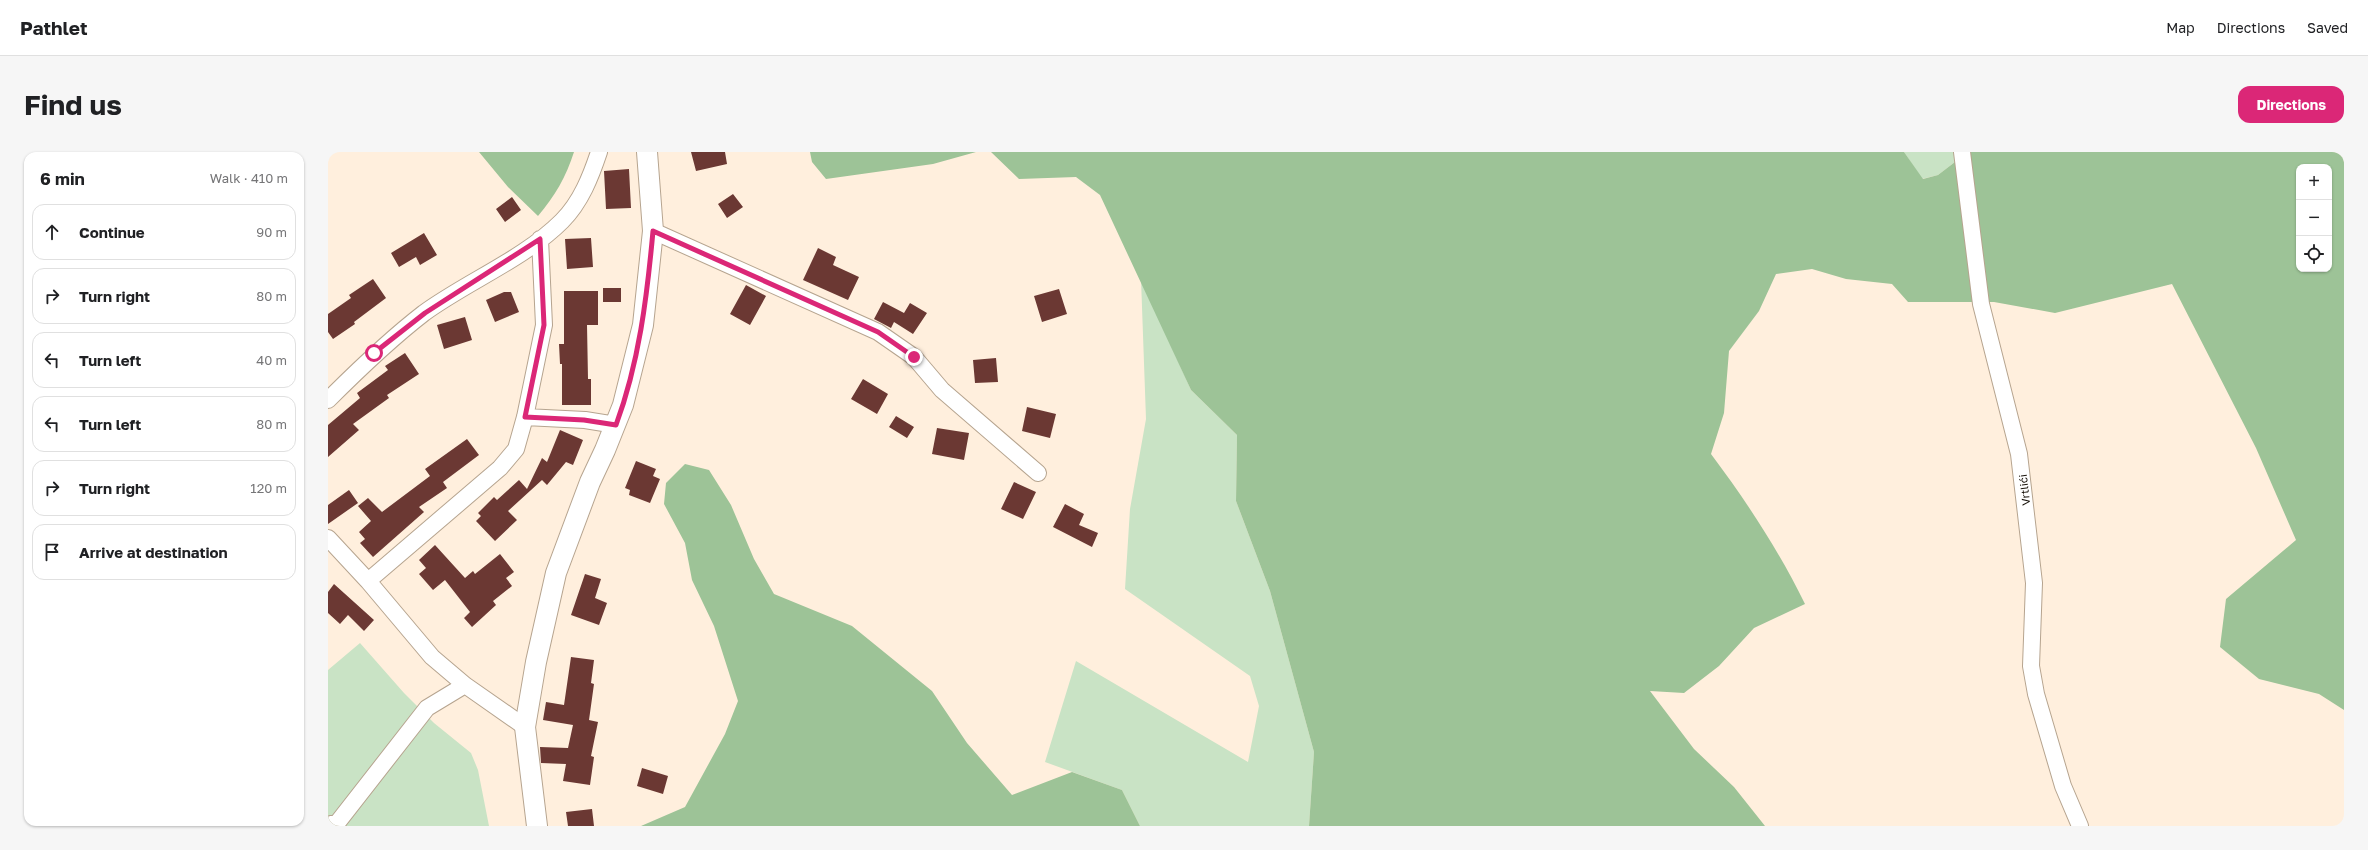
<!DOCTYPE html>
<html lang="en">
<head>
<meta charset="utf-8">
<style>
  :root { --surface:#fff; --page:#f6f6f6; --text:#202124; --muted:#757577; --line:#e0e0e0; --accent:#db2777 }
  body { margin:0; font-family:"Golos Text",sans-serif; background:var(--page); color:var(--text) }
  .controls { position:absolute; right:12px; top:12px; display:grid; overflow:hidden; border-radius:8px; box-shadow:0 1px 3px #0004 }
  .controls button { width:36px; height:36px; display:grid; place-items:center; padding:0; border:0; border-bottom:1px solid var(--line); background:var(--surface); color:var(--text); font:20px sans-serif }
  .stop { position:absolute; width:12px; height:12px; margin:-9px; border:3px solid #db2777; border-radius:50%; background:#fff }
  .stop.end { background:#db2777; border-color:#fff; box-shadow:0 1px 4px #0008 }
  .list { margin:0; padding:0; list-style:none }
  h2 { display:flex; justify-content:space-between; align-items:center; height:52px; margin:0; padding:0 16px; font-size:17px }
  h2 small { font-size:13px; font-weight:400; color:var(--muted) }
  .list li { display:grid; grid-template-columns:26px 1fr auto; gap:12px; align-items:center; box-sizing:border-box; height:56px; margin:0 8px 8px; padding:0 8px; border:1px solid var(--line); border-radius:12px }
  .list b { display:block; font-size:15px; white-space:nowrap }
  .list em { font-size:13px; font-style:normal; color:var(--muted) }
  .icon { flex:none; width:22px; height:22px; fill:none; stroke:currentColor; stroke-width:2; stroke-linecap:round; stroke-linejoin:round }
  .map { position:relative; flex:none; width:2016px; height:674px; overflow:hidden; border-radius:12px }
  header { display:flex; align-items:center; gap:24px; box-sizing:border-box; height:56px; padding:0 20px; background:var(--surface); border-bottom:1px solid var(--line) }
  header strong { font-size:19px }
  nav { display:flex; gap:22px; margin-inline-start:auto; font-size:14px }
  .intro { display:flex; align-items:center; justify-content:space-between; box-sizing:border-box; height:96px; padding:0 24px }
  h1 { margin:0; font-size:28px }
  .button { padding:10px 18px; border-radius:12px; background:var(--accent); color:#fff; font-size:14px; font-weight:700 }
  main { display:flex; gap:24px; padding:0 24px }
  aside { flex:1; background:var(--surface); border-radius:12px; box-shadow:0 1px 3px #0004 }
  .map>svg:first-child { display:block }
</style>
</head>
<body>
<header>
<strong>Pathlet</strong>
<nav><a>Map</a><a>Directions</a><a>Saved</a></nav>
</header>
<div class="intro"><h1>Find us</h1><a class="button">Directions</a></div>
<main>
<aside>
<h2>6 min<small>Walk · 410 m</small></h2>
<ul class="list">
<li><svg class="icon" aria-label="ahead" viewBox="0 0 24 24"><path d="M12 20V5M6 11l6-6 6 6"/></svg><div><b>Continue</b></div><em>90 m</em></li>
<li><svg class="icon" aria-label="right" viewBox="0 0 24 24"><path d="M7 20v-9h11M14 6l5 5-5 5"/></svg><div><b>Turn right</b></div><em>80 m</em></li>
<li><svg class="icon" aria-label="left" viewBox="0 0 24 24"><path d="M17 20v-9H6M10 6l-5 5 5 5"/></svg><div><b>Turn left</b></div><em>40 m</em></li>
<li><svg class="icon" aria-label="left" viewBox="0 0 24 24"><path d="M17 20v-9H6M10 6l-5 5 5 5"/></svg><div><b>Turn left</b></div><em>80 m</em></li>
<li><svg class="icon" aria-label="right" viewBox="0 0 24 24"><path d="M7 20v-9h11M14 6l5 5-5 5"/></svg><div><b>Turn right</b></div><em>120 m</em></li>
<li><svg class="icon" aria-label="arrive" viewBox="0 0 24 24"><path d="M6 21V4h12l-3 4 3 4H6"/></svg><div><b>Arrive at destination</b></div></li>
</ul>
</aside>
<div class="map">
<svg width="2016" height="674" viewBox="0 0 2016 674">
  <rect width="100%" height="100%" fill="#ffefdd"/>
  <path fill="#c9e3c5" d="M 1576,0 L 1640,0 L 1610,23 L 1594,27 Z
    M 813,127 L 863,238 L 909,283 L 908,349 L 942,439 L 986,600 L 981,674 L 812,674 L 794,638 L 717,610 L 748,509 L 920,610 L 931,554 L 922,524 L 797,437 L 802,357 L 818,267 Z
    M 32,491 L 76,541 L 106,571 L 143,601 L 150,618 L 161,674 L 0,674 L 0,518 Z"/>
  <path fill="#9dc397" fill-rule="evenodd" d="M 151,0 L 246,0 C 238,25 227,44 210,64 L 180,35 Z
    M 482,0 L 648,0 L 605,12 L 498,27 L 484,10 Z
    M 663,0 L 1576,0 L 1595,27 L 1610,23 L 1640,0 L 2016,0 L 2016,558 L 1991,542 L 1931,527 L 1892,495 L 1898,447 L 1968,388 L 1928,296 L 1844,132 L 1727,161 L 1666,150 L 1580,150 L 1564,132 L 1518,127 L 1484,117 L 1448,122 L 1431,159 L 1401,199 L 1396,261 L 1383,302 C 1419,350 1451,399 1477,452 L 1426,476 L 1391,514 L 1356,541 L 1322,539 L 1366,597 L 1406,635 L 1437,674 L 981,674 L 986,600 L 942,439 L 908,349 L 909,283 L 863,238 L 772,43 L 748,25 L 691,27 ZM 1971,15 L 2001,15 L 2001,117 L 1971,117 Z
    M 357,312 L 381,318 L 403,353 L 426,407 L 446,442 L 524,474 L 604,539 L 639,591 L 684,643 L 744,620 L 794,638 L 812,674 L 313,674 L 357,655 L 397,582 L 410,549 L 386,474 L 364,428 L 357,391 L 336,352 L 338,331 Z"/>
  <path fill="#6b3833" d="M 363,0 L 397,0 L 399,12 L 368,19 Z
    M 301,17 L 303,56 L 278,57 L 276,19 Z
    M 405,42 L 415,55 L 399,66 L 390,52 Z
    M 184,45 L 193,58 L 177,70 L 168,57 Z
    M 96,81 L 109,103 L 92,113 L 88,105 L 71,115 L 63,101 Z
    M 263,86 L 265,115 L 239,117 L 237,87 Z
    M 490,96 L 508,105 L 505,113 L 531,125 L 520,148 L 475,128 Z
    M 45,127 L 58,146 L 26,170 L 27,172 L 5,187 L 0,180 L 0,162 L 23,146 L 21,143 Z
    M 418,133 L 438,144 L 422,173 L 402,162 Z
    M 275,136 L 293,136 L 293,150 L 275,150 Z
    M 731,137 L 739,162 L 714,170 L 706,144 Z
    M 236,139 L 270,139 L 270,173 L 259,173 L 260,227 L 263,227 L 263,253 L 234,253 L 234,212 L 232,212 L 231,192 L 236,192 Z
    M 176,140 L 183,140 L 191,160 L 167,170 L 158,148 Z
    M 555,150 L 576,161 L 582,151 L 599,161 L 585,182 L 566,170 L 563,176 L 546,167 Z
    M 137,165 L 144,188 L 116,197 L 109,173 Z
    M 77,201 L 91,222 L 59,243 L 61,246 L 25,272 L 31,278 L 0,305 L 0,273 L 32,246 L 29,241 L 60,218 L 57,214 Z
    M 668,206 L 670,230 L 647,231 L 645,208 Z
    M 535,227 L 560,242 L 549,262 L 523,247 Z
    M 699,255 L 728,262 L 722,286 L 694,279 Z
    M 568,264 L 586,275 L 579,286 L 561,275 Z
    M 609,276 L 641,281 L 636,308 L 604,302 Z
    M 232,278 L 255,288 L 245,313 L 238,310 L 219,333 L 214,328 L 180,359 L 189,368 L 167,389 L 148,369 L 153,364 L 150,361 L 166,345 L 169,348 L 191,328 L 199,337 L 214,306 L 219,310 Z
    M 139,287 L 151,303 L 115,330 L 119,336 L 91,355 L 96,360 L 45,405 L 32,391 L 37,387 L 31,380 L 43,369 L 30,354 L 40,346 L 54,360 L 102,324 L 97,317 Z
    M 308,309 L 328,317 L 325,324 L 332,327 L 322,351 L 301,343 L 302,338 L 297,336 Z
    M 686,330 L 708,340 L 695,367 L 673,357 Z
    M 21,338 L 30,351 L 0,372 L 0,353 Z
    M 737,352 L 756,362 L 751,373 L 770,381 L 764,395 L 725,375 Z
    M 107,393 L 137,426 L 145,419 L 147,422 L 172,402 L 186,420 L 178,426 L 184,434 L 165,449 L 168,453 L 144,475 L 136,466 L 142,460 L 117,428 L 105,438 L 91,422 L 98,416 L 91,408 Z
    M 257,422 L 273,427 L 267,446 L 279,451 L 271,473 L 243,463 Z
    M 6,432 L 46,468 L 36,479 L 20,463 L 12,472 L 0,461 L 0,440 Z
    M 243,505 L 266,508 L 263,531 L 266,532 L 261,568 L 270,570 L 263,604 L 266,605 L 262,633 L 235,629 L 238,612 L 213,611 L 212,595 L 240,596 L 245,573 L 215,568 L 218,550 L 236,553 Z
    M 314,616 L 340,624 L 335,642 L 309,634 Z
    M 264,657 L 266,674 L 240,674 L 238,660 Z"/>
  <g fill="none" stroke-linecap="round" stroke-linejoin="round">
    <defs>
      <path id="minor" d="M 1634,0 L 1653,152 L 1691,302 L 1706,431 L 1703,514 L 1708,542 L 1735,634 L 1752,674
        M 325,79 L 550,180 L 586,205 L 614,238 L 710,321
        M 0,248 C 31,217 61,188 96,161 C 140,129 196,107 234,69 C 253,50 263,24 271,0
        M 197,265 L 257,268 L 288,273
        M 0,386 L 40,429 L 104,505 L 137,533 L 197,575
        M 40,429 L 172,316 L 188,297 L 197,265 L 216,173 L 212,87
        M 0,673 L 10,670 L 99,556 L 137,533"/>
      <path id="tertiary" d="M 209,674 L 197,575 L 208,510 L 228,421 L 262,330 L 277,298 L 295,253 L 315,173 L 325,79 L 319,0"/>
    </defs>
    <use href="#minor" stroke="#b6a48f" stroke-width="18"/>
    <use href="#tertiary" stroke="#b6a48f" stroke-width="22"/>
    <use href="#minor" stroke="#fff" stroke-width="16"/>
    <use href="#tertiary" stroke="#fff" stroke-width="20"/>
  </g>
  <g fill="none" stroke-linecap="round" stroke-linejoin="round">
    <path stroke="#db2777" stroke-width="5" d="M 46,201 L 97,161 L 212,87 L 216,173 L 197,265 L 256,268 L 288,273 C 311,211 319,145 325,79 L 550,180 L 586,205"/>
  </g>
  <g text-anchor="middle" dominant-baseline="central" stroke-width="4" stroke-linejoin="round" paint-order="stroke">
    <g font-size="11" fill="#161008" stroke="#fff">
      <text transform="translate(1696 338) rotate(-97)">Vrtlići</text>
    </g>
  </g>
</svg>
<div class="controls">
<button>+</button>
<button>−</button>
<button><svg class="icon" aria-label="locate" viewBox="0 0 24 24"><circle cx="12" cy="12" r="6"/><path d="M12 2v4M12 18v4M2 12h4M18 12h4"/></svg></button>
</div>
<div class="stop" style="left:46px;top:201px"></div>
<div class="stop end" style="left:586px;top:205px"></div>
</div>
</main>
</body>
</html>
